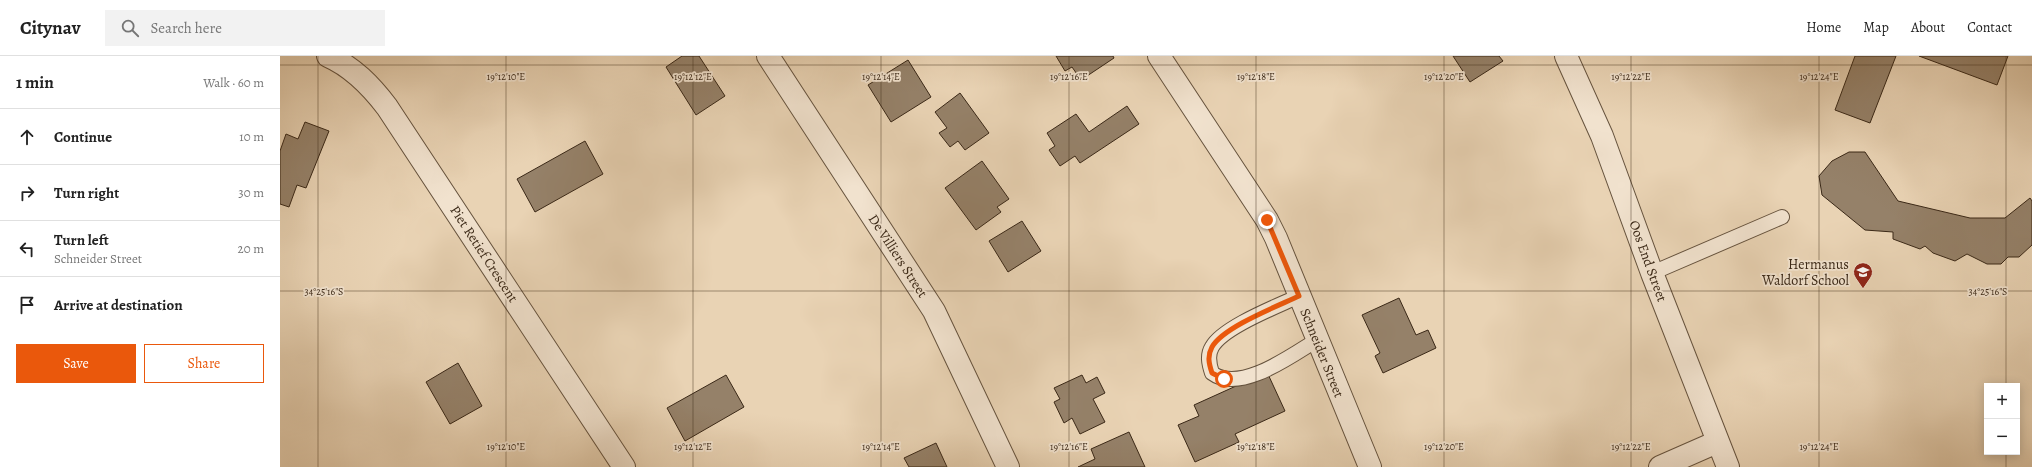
<!DOCTYPE html>
<html lang="en">
<head>
<meta charset="utf-8">
<style>
  :root { --surface:#fff; --page:#f2f2f2; --text:#222; --muted:#767676; --line:#e0e0e0; --accent:#ea580c }
  body { margin:0; font-family:Alegreya,serif; background:var(--page); color:var(--text) }
  .controls { position:absolute; right:12px; bottom:12px; display:grid; overflow:hidden; border-radius:0px; box-shadow:0 2px 10px #0003 }
  .controls button { width:36px; height:36px; display:grid; place-items:center; padding:0; border:0; border-bottom:1px solid var(--line); background:var(--surface); color:var(--text); font:20px sans-serif }
  .stop { position:absolute; width:12px; height:12px; margin:-9px; border:3px solid #ea580c; border-radius:50%; background:#fff }
  .stop.end { background:#ea580c; border-color:#fff; box-shadow:0 1px 4px #0008 }
  .list { margin:0; padding:0; list-style:none }
  h2 { display:flex; justify-content:space-between; align-items:center; height:52px; margin:0; padding:0 16px; font-size:17px }
  h2 small { font-size:13px; font-weight:400; color:var(--muted) }
  .list li { display:grid; grid-template-columns:26px 1fr auto; gap:12px; align-items:center; box-sizing:border-box; height:56px; padding:0 16px; border-top:1px solid var(--line) }
  .list b { display:block; font-size:15px; white-space:nowrap }
  .list p { margin:0; font-size:13px; white-space:nowrap; color:var(--muted) }
  .list em { font-size:13px; font-style:normal; color:var(--muted) }
  .actions { display:flex; gap:8px; padding:12px 16px }
  .actions a { flex:1; padding:9px 0; border:1px solid var(--accent); border-radius:0px; text-align:center; font-size:14px; color:var(--accent) }
  .actions .main { background:var(--accent); color:#fff }
  .icon { flex:none; width:22px; height:22px; fill:none; stroke:currentColor; stroke-width:2; stroke-linecap:round; stroke-linejoin:round }
  .map { position:relative; flex:none; width:1752px; height:411px; overflow:hidden }
  header { display:flex; align-items:center; gap:24px; box-sizing:border-box; height:56px; padding:0 20px; background:var(--surface); border-bottom:1px solid var(--line) }
  header strong { font-size:19px }
  nav { display:flex; gap:22px; margin-inline-start:auto; font-size:14px }
  .search { width:280px; height:36px; background:var(--page); display:flex; align-items:center; gap:10px; box-sizing:border-box; padding:0 14px; border-radius:0px; color:var(--muted); font-size:15px }
  main { display:flex }
  aside { flex:1; background:var(--surface) }
  .map>svg:first-child { display:block }
</style>
</head>
<body>
<header>
<strong>Citynav</strong>
<div class="search"><svg class="icon" aria-label="search" viewBox="0 0 24 24"><circle cx="10" cy="10" r="6"/><path d="M15 15l6 6"/></svg>Search here</div>
<nav><a>Home</a><a>Map</a><a>About</a><a>Contact</a></nav>
</header>
<main>
<aside>
<h2>1 min<small>Walk · 60 m</small></h2>
<ul class="list">
<li><svg class="icon" aria-label="ahead" viewBox="0 0 24 24"><path d="M12 20V5M6 11l6-6 6 6"/></svg><div><b>Continue</b></div><em>10 m</em></li>
<li><svg class="icon" aria-label="right" viewBox="0 0 24 24"><path d="M7 20v-9h11M14 6l5 5-5 5"/></svg><div><b>Turn right</b></div><em>30 m</em></li>
<li><svg class="icon" aria-label="left" viewBox="0 0 24 24"><path d="M17 20v-9H6M10 6l-5 5 5 5"/></svg><div><b>Turn left</b><p>Schneider Street</p></div><em>20 m</em></li>
<li><svg class="icon" aria-label="arrive" viewBox="0 0 24 24"><path d="M6 21V4h12l-3 4 3 4H6"/></svg><div><b>Arrive at destination</b></div></li>
</ul>
<div class="actions"><a class="main">Save</a><a>Share</a></div>
</aside>
<div class="map">
<svg width="1752" height="411" viewBox="0 0 1752 411">
  <rect width="100%" height="100%" fill="#e9d3b4"/>
  <filter id="stains"><feTurbulence type="fractalNoise" baseFrequency=".005" numOctaves="4"/><feColorMatrix values="0 0 0 0 .2 0 0 0 0 .09 0 0 0 0 .02 0 0 0 .5 -.17"/></filter>
  <radialGradient id="worn" r=".72"><stop offset=".6" stop-color="#630" stop-opacity="0"/><stop offset="1" stop-color="#630" stop-opacity=".3"/></radialGradient>
  <path fill="#958169" stroke="#3a2817" d="M 402,0 L 419,0 L 445,40 L 416,59 L 386,11 Z
    M 776,0 L 833,0 L 834,2 L 801,24 L 792,11 L 785,15 Z
    M 1173,0 L 1219,0 L 1223,5 L 1190,26 Z
    M 1575,0 L 1616,0 L 1590,67 L 1555,54 Z
    M 1639,0 L 1728,0 L 1717,29 Z
    M 628,4 L 651,41 L 611,66 L 588,29 Z
    M 680,37 L 709,77 L 685,94 L 678,85 L 670,91 L 659,77 L 667,72 L 655,56 Z
    M 847,50 L 859,68 L 800,107 L 795,100 L 780,110 L 769,94 L 775,90 L 767,77 L 796,58 L 809,76 Z
    M 25,66 L 49,75 L 26,132 L 17,129 L 9,151 L 0,148 L 0,95 L 6,78 L 18,83 Z
    M 305,85 L 323,118 L 255,156 L 237,123 Z
    M 1569,96 L 1585,96 L 1618,145 L 1690,162 L 1725,162 L 1750,142 L 1752,145 L 1752,189 L 1739,201 L 1728,201 L 1721,208 L 1707,208 L 1687,198 L 1675,205 L 1653,197 L 1645,190 L 1640,193 L 1613,183 L 1613,176 L 1585,174 L 1542,139 L 1539,120 L 1552,105 Z
    M 702,105 L 729,143 L 717,151 L 721,156 L 696,174 L 665,132 Z
    M 742,165 L 761,195 L 728,216 L 709,185 Z
    M 1119,242 L 1136,279 L 1148,274 L 1156,292 L 1103,317 L 1095,300 L 1100,297 L 1082,259 Z
    M 178,307 L 202,350 L 170,368 L 146,326 Z
    M 987,316 L 1005,355 L 955,378 L 959,386 L 915,406 L 898,369 L 919,360 L 914,349 Z
    M 446,319 L 464,351 L 405,385 L 387,352 Z
    M 802,319 L 806,327 L 817,321 L 825,337 L 813,343 L 825,366 L 800,378 L 792,362 L 784,367 L 774,346 L 780,343 L 774,332 Z
    M 849,376 L 865,411 L 798,411 L 815,403 L 811,393 Z
    M 656,387 L 667,411 L 629,411 L 624,402 Z"/>
  <g fill="none" stroke-linecap="round" stroke-linejoin="round">
    <defs>
      <path id="service" d="M 1372,217 L 1502,161
        M 1019,240 C 998,250 943,271 932,291 C 927,299 929,308 932,317 C 960,338 1012,299 1037,284"/>
      <path id="minor" d="M 48,0 C 73,11 91,30 107,51 L 344,411
        M 488,0 L 654,255 L 728,411
        M 879,0 L 987,164 L 996,182 L 1090,411
        M 1286,0 L 1322,80 L 1372,217 L 1448,411
        M 1380,411 L 1437,386"/>
    </defs>
    <use href="#service" stroke="#66533e" stroke-width="16"/>
    <use href="#minor" stroke="#66533e" stroke-width="24"/>
    <use href="#service" stroke="#f1e2ce" stroke-width="14"/>
    <use href="#minor" stroke="#f1e2ce" stroke-width="22"/>
  </g>
  <g fill="none" stroke-linecap="round" stroke-linejoin="round">
    <path stroke="#ea580c" stroke-width="5" d="M 944,323 L 932,317 C 929,308 927,300 932,291 C 943,271 998,250 1019,240 L 987,164"/>
  </g>
  <path fill="none" stroke="#3a2817" stroke-width="1" stroke-opacity="0.45" d="M 38,0 L 38,411M 226,0 L 226,411M 413,0 L 413,411M 601,0 L 601,411M 789,0 L 789,411M 976,0 L 976,411M 1164,0 L 1164,411M 1351,0 L 1351,411M 1539,0 L 1539,411M 1726,0 L 1726,330M 0,9 L 1752,9M 0,235 L 1752,235M 1726,396 L 1726,411"/>
  <defs>
    <symbol id="school-pin" viewBox="-11 -11 22 30"><path d="M0 17L-7.5 6A9.5 9.5 0 1 1 7.5 6Z" fill="#8f2418" stroke="#f1e2ce"/><path d="M0-5L7-2L0 1L-7-2ZM-4 1L0 2.5L4 1V4Q0 6-4 4Z" fill="#fff"/></symbol>
  </defs>
  <g fill-rule="evenodd">
    <use href="#school-pin" x="1572" y="205" width="22" height="30"/>
  </g>
  <g text-anchor="middle" dominant-baseline="central" stroke-width="3.5" stroke-linejoin="round" paint-order="stroke">
    <g font-size="14" fill="#3a2817" stroke="#f1e2ce">
      <text transform="translate(204 198) rotate(57)">Piet Retief Crescent</text>
      <text transform="translate(618 200) rotate(57)">De Villiers Street</text>
      <text transform="translate(1368 205) rotate(70)">Oos End Street</text>
      <text transform="translate(1042 297) rotate(68)">Schneider Street</text>
    </g>
    <g font-size="14" fill="#3a2817" stroke="#f1e2ce" text-anchor="end">
      <text x="1569" y="208">Hermanus<tspan x="1569" dy="16">Waldorf School</tspan></text>
    </g>
  </g>
  <g font-size="10" text-anchor="middle" fill="#3a2817" stroke="#f1e2ce" stroke-width="3.5" stroke-linejoin="round" paint-order="stroke">
    <text x="226" y="24">19°12'10"E</text>
    <text x="413" y="24">19°12'12"E</text>
    <text x="601" y="24">19°12'14"E</text>
    <text x="789" y="24">19°12'16"E</text>
    <text x="976" y="24">19°12'18"E</text>
    <text x="1164" y="24">19°12'20"E</text>
    <text x="1351" y="24">19°12'22"E</text>
    <text x="1539" y="24">19°12'24"E</text>
    <text x="44" y="239">34°25'16"S</text>
    <text x="1708" y="239">34°25'16"S</text>
    <text x="226" y="394">19°12'10"E</text>
    <text x="413" y="394">19°12'12"E</text>
    <text x="601" y="394">19°12'14"E</text>
    <text x="789" y="394">19°12'16"E</text>
    <text x="976" y="394">19°12'18"E</text>
    <text x="1164" y="394">19°12'20"E</text>
    <text x="1351" y="394">19°12'22"E</text>
    <text x="1539" y="394">19°12'24"E</text>
  </g>
  <rect width="100%" height="100%" filter="url(#stains)"/>
  <rect width="100%" height="100%" fill="url(#worn)"/>
</svg>
<div class="controls">
<button>+</button>
<button>−</button>
</div>
<div class="stop" style="left:944px;top:323px"></div>
<div class="stop end" style="left:987px;top:164px"></div>
</div>
</main>
</body>
</html>
